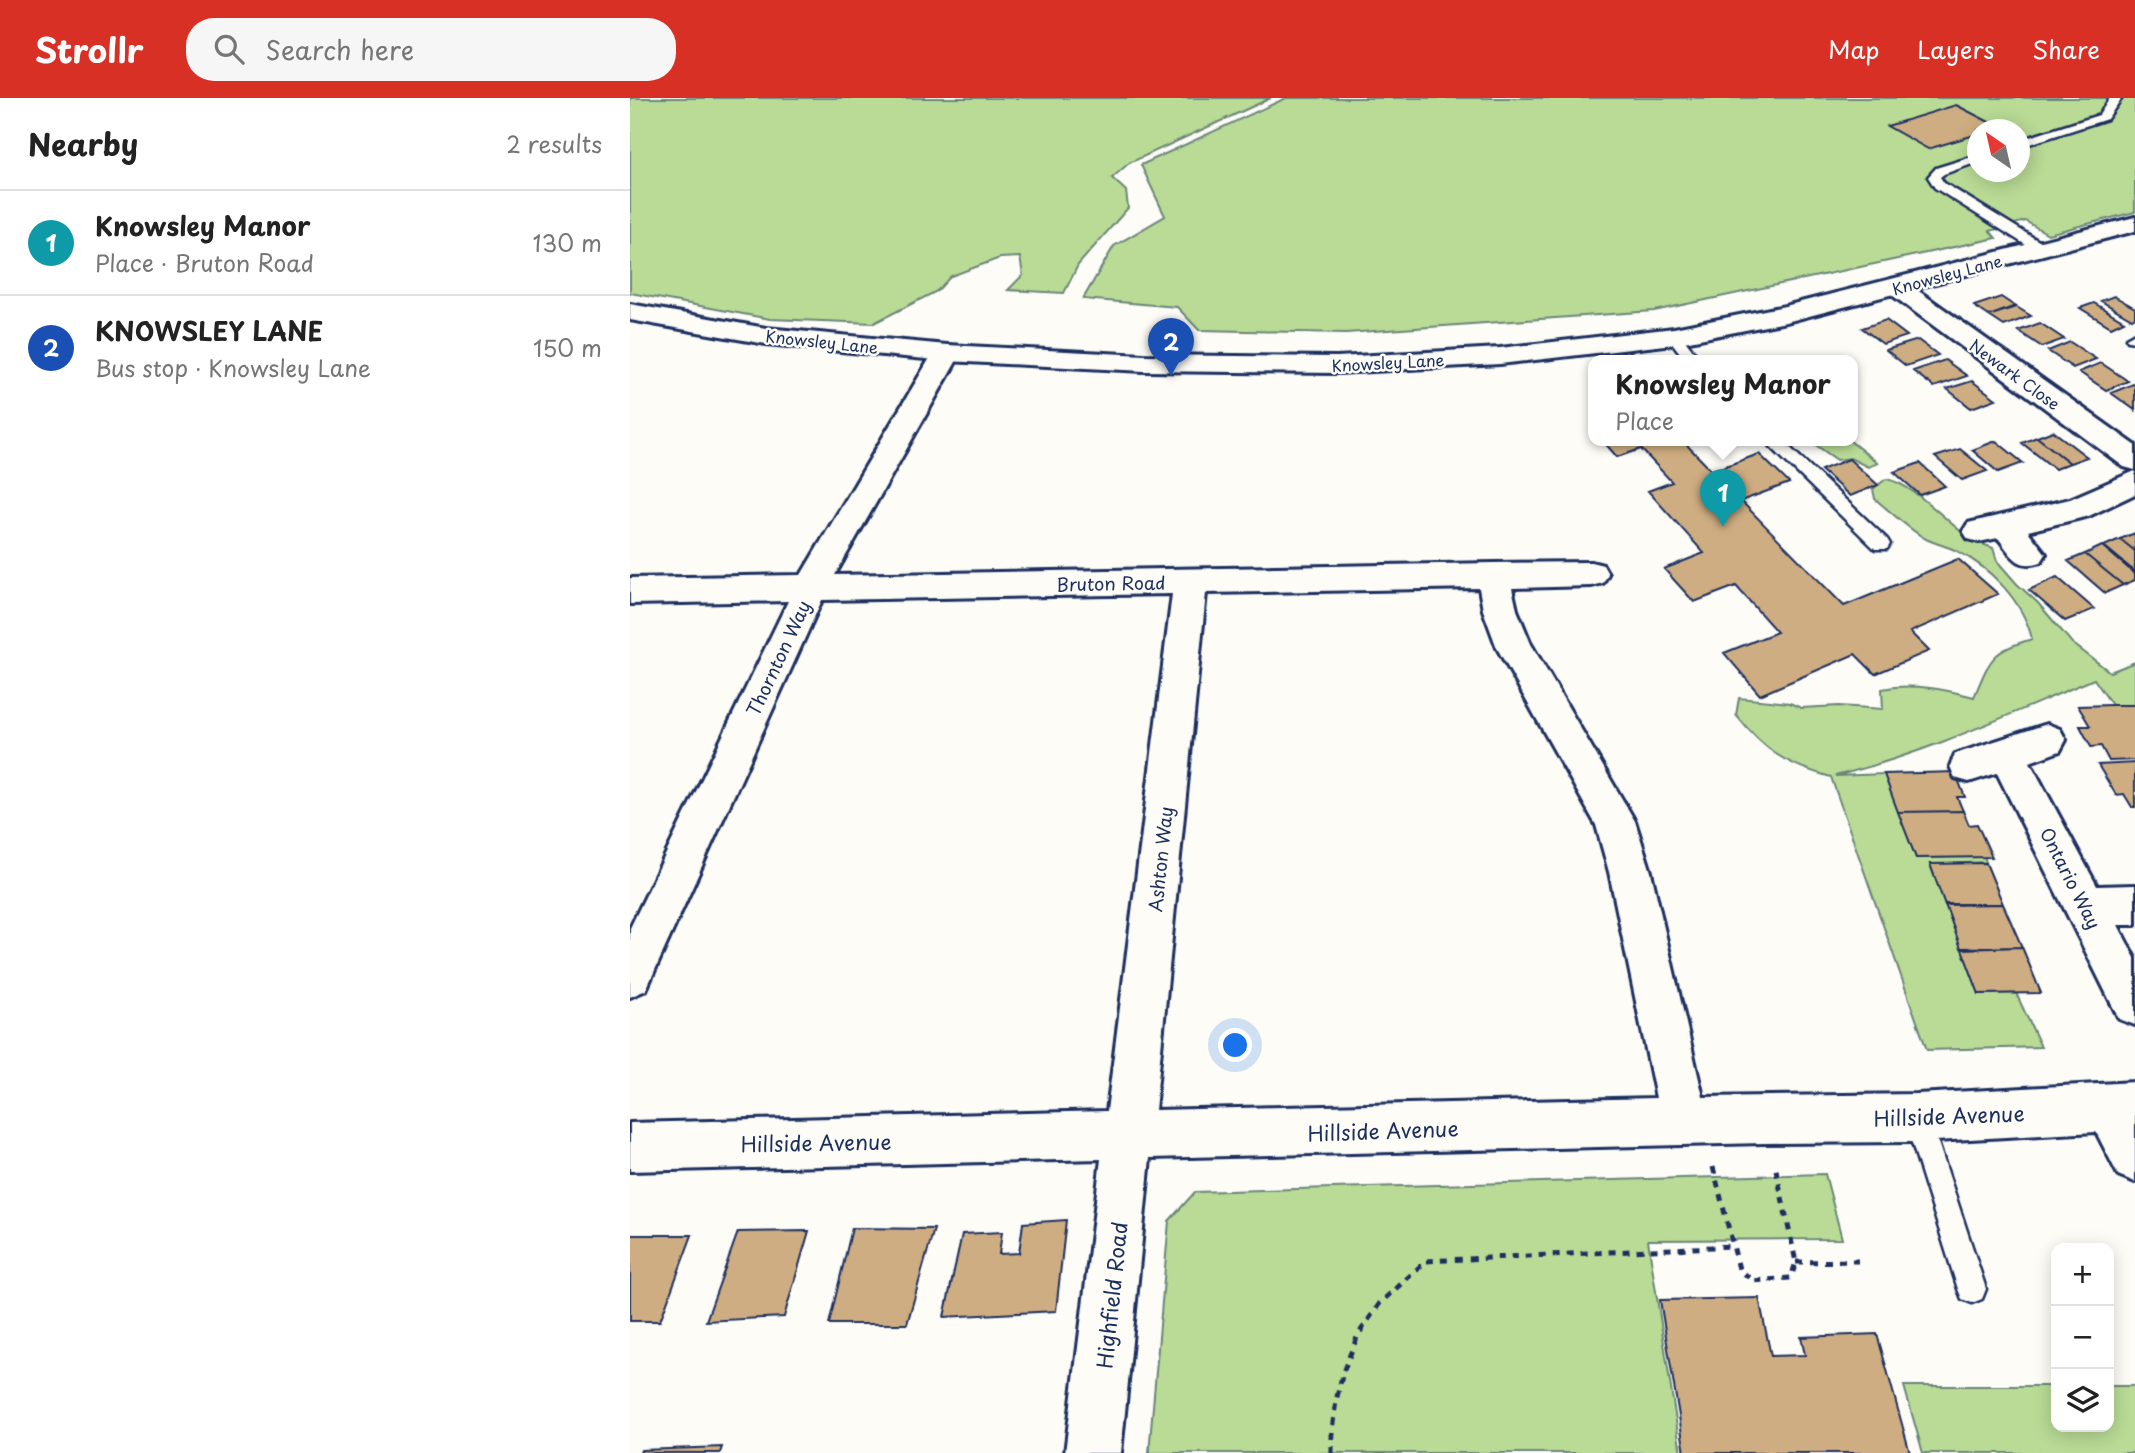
<!DOCTYPE html>
<html lang="en">
<head>
<meta charset="utf-8">
<style>
  :root { --surface:#fff; --page:#f6f6f6; --text:#222; --muted:#767676; --line:#e0e0e0; --accent:#d93025 }
  body { margin:0; font-family:"Playpen Sans",sans-serif; background:var(--page); color:var(--text) }
  .controls { position:absolute; right:21px; bottom:21px; display:grid; overflow:hidden; border-radius:14px; box-shadow:0 4px 18px #0003 }
  .controls button { width:63px; height:63px; display:grid; place-items:center; padding:0; border:0; border-bottom:2px solid var(--line); background:var(--surface); color:var(--text); font:35px sans-serif }
  .compass { position:absolute; left:1337px; top:21px; width:63px; height:63px; border-radius:50%; background:var(--surface); box-shadow:0 4px 18px #0003; rotate:326deg }
  .you { position:absolute; left:606px; top:948px; width:24px; height:24px; margin:-18px; border:5px solid #fff; border-radius:50%; background:#1a73e8; box-shadow:0 0 0 10px #1a73e833 }
  .badge { display:grid; place-items:center; width:46px; height:46px; border-radius:50%; background:var(--accent); color:#fff; font-size:23px; font-weight:700 }
  .pin { position:absolute; translate:-50% -58px; filter:drop-shadow(0 2px 4px #0008) }
  .pin::after { content:''; position:absolute; top:37px; width:24px; height:21px; background:inherit; clip-path:polygon(0 0,100% 0,50% 100%) }
  .popup { position:absolute; left:958px; top:257px; width:270px; height:91px; box-sizing:border-box; display:grid; place-content:center; border-radius:14px; background:var(--surface); filter:drop-shadow(0 2px 5px #0005); font-size:23px; white-space:nowrap; color:var(--muted) }
  .popup b { font-size:26px; color:var(--text) }
  .popup::after { content:''; position:absolute; left:50%; top:100%; margin-left:-14px; border:14px solid transparent; border-top-color:var(--surface) }
  .list { margin:0; padding:0; list-style:none }
  h2 { display:flex; justify-content:space-between; align-items:center; height:91px; margin:0; padding:0 28px; font-size:30px }
  h2 small { font-size:23px; font-weight:400; color:var(--muted) }
  .list li { display:grid; grid-template-columns:46px 1fr auto; gap:21px; align-items:center; box-sizing:border-box; height:105px; padding:0 28px; border-top:2px solid var(--line) }
  .list b { display:block; font-size:26px; white-space:nowrap }
  .list p { margin:0; font-size:23px; white-space:nowrap; color:var(--muted) }
  .list em { font-size:23px; font-style:normal; color:var(--muted) }
  .icon { flex:none; width:38px; height:38px; fill:none; stroke:currentColor; stroke-width:2; stroke-linecap:round; stroke-linejoin:round }
  .map { position:relative; flex:none; width:1505px; height:1355px; overflow:hidden }
  header { display:flex; align-items:center; gap:42px; box-sizing:border-box; height:98px; padding:0 35px; background:var(--accent); color:#fff }
  header strong { font-size:33px }
  nav { display:flex; gap:38px; margin-inline-start:auto; font-size:24px }
  .search { width:490px; height:63px; background:var(--page); display:flex; align-items:center; gap:18px; box-sizing:border-box; padding:0 24px; border-radius:28px; color:var(--muted); font-size:26px }
  main { display:flex }
  aside { flex:1; background:var(--surface) }
  .map>svg:first-child { display:block }
</style>
</head>
<body>
<header>
<strong>Strollr</strong>
<div class="search"><svg class="icon" aria-label="search" viewBox="0 0 24 24"><circle cx="10" cy="10" r="6"/><path d="M15 15l6 6"/></svg>Search here</div>
<nav><a>Map</a><a>Layers</a><a>Share</a></nav>
</header>
<main>
<aside>
<h2>Nearby<small>2 results</small></h2>
<ul class="list">
<li><span class="badge" style="background:#0f9aa8">1</span><div><b>Knowsley Manor</b><p>Place · Bruton Road</p></div><em>130 m</em></li>
<li><span class="badge" style="background:#1a4fb4">2</span><div><b>KNOWSLEY LANE</b><p>Bus stop · Knowsley Lane</p></div><em>150 m</em></li>
</ul>
</aside>
<div class="map">
<svg width="1505" height="1355" viewBox="0 0 1505 1355">
  <rect width="100%" height="100%" fill="#fdfcf7"/>
  <filter id="ink" filterUnits="userSpaceOnUse"><feTurbulence type="fractalNoise" baseFrequency=".0143" numOctaves="2"/><feDisplacementMap in="SourceGraphic" scale="14" xChannelSelector="R" yChannelSelector="G"/><feConvolveMatrix kernelMatrix="1 2 1 2 8 2 1 2 1" color-interpolation-filters="sRGB"/></filter>
  <g filter="url(#ink)">
    <path fill="#b9db95" stroke="#6a857a" stroke-width="2" fill-rule="evenodd" d="M 0,0 L 641,0 L 499,65 L 482,80 L 496,93 L 498,110 L 448,167 L 434,195 L 378,192 L 393,177 L 390,159 L 370,160 L 321,178 L 307,193 L 244,225 L 140,221 L 0,195 Z
      M 656,0 L 1505,0 L 1505,114 L 1418,136 L 1395,123 L 1360,133 L 1366,140 L 1024,213 L 716,235 L 569,232 L 547,209 L 453,201 L 484,148 L 535,118 L 511,67 ZM 1348,32 L 1390,32 L 1390,74 L 1348,74 Z
      M 1180,343 L 1220,343 L 1248,365 L 1238,369 L 1220,360 L 1207,362 Z
      M 1256,381 C 1282,385 1317,424 1338,439 C 1345,444 1355,447 1363,450 L 1367,463 L 1387,486 L 1408,505 L 1442,545 L 1480,574 L 1505,564 L 1505,607 L 1482,607 L 1464,581 C 1380,616 1295,656 1205,678 L 1254,676 L 1286,760 L 1354,758 L 1356,764 L 1300,767 L 1349,896 L 1386,895 L 1411,949 L 1297,952 L 1201,679 C 1156,667 1135,653 1106,617 L 1109,600 L 1160,605 L 1171,610 L 1209,608 L 1253,611 L 1252,591 C 1283,585 1313,591 1344,599 C 1360,562 1360,553 1402,541 C 1393,503 1361,470 1327,453 C 1317,448 1306,446 1296,441 C 1278,431 1261,414 1245,401 L 1243,391 Z
      M 1195,1076 L 1212,1141 L 1018,1142 L 1051,1355 L 519,1355 L 539,1123 L 565,1094 Z
      M 1274,1288 L 1426,1288 L 1426,1329 L 1479,1329 L 1479,1288 L 1505,1288 L 1505,1355 L 1293,1355 Z"/>
    <path fill="#cfad82" stroke="#1b2f5e" stroke-width="2" d="M 1326,7 L 1369,29 L 1348,32 L 1348,36 L 1298,51 L 1257,28 Z
      M 1484,198 L 1505,210 L 1505,219 L 1502,221 L 1471,203 Z
      M 1371,199 L 1386,209 L 1359,218 L 1344,208 Z
      M 1464,205 L 1494,223 L 1481,229 L 1450,210 Z
      M 1385,208 L 1401,218 L 1374,228 L 1359,218 Z
      M 1256,222 L 1277,238 L 1253,246 L 1232,230 Z
      M 1410,225 L 1434,241 L 1412,249 L 1388,233 Z
      M 1288,242 L 1308,257 L 1276,268 L 1256,252 Z
      M 1440,244 L 1466,261 L 1443,270 L 1418,253 Z
      M 1315,262 L 1337,278 L 1304,289 L 1283,273 Z
      M 1471,265 L 1498,283 L 1476,292 L 1449,274 Z
      M 1342,283 L 1366,301 L 1341,310 L 1317,291 Z
      M 1503,286 L 1505,287 L 1505,312 L 1481,295 Z
      M 1423,333 L 1457,359 L 1440,365 L 1407,339 Z
      M 1407,339 L 1440,365 L 1425,371 L 1392,345 Z
      M 973,343 L 1053,343 L 1082,373 L 1129,356 L 1159,385 L 1111,403 L 1214,508 L 1328,461 L 1368,496 L 1280,534 L 1299,553 L 1245,576 L 1225,556 L 1130,597 L 1094,555 L 1147,534 L 1106,488 L 1064,504 L 1034,471 L 1074,455 L 1018,393 L 1042,384 L 1011,351 L 987,359 Z
      M 1366,343 L 1393,365 L 1368,374 L 1342,352 Z
      M 1330,351 L 1357,373 L 1332,382 L 1305,359 Z
      M 1219,361 L 1248,387 L 1220,398 L 1191,372 Z
      M 1290,365 L 1315,388 L 1290,397 L 1264,374 Z
      M 1505,435 L 1505,453 L 1490,441 Z
      M 1490,441 L 1505,453 L 1505,474 L 1474,448 Z
      M 1472,448 L 1505,476 L 1505,482 L 1493,487 L 1455,456 Z
      M 1455,456 L 1493,487 L 1475,495 L 1438,463 Z
      M 1427,479 L 1464,511 L 1435,523 L 1399,492 Z
      M 1482,607 L 1505,607 L 1505,662 L 1479,663 L 1471,648 L 1461,649 L 1450,628 L 1460,628 L 1448,608 Z
      M 1505,665 L 1505,709 L 1502,709 L 1494,696 L 1486,697 L 1468,667 Z
      M 1325,674 L 1335,699 L 1327,699 L 1333,713 L 1268,714 L 1254,676 Z
      M 1333,713 L 1339,727 L 1347,726 L 1362,759 L 1286,760 L 1268,714 Z
      M 1356,765 L 1373,806 L 1315,807 L 1300,766 Z
      M 1315,806 L 1373,806 L 1392,849 L 1331,850 Z
      M 1392,849 L 1411,895 L 1349,896 L 1332,851 Z
      M 436,1122 L 426,1213 L 314,1219 L 332,1136 L 372,1134 L 369,1156 L 389,1155 L 393,1125 Z
      M 222,1130 L 304,1131 L 277,1226 L 199,1226 Z
      M 179,1133 L 154,1219 L 76,1223 L 108,1134 Z
      M 0,1137 L 62,1137 L 30,1223 L 0,1223 Z
      M 1129,1200 L 1141,1258 L 1175,1257 L 1171,1239 L 1247,1236 L 1280,1355 L 1055,1355 L 1030,1202 Z
      M 92,1349 L 90,1355 L 10,1355 L 11,1352 Z"/>
    <g fill="none" stroke-linecap="round" stroke-linejoin="round">
      <defs>
        <path id="service" d="M 1480,0 L 1492,0 L 1477,21 L 1390,49 L 1390,42 L 1469,17 Z
          M 1348,57 L 1348,64 L 1314,76 L 1310,79 L 1314,85 L 1417,148 L 1417,154 L 1407,154 L 1305,90 L 1298,79 L 1306,70 Z
          M 1044,234 L 1049,235 L 1071,263 L 1056,263 L 1037,238 Z
          M 1505,235 L 1505,244 L 1498,243 L 1496,240 Z
          M 1135,343 L 1153,343 L 1257,441 L 1260,446 L 1257,451 L 1245,451 Z
          M 1287,1007 L 1296,1011 L 1300,1020 L 1356,1191 L 1352,1201 L 1342,1205 L 1332,1201 L 1328,1191 L 1274,1020 L 1278,1011 Z"/>
        <path id="minor" d="M 1267,181 L 1276,184 L 1505,347 L 1505,372 L 1494,369 L 1258,194 L 1254,189 L 1258,184 Z
          M 317,247 L 327,249 L 331,255 L 205,477 L 863,465 L 961,464 L 973,467 L 978,476 L 973,485 L 961,488 L 882,490 L 887,512 L 901,546 L 1005,723 L 1021,774 L 1073,999 L 1287,996 L 1505,984 L 1505,1084 L 1488,1077 L 1466,1034 L 1287,1044 L 1134,1045 L 520,1060 L 491,1355 L 435,1355 L 471,1061 L 0,1073 L 0,1025 L 477,1013 L 542,496 L 192,502 L 16,892 L 0,899 L 0,830 L 158,503 L 0,506 L 0,480 L 171,477 L 303,255 L 307,249 ZM 849,490 L 853,512 L 867,550 L 966,727 L 979,774 L 1026,1000 L 525,1012 L 576,495 Z
          M 1505,373 L 1505,396 L 1459,418 L 1398,433 L 1416,456 L 1411,464 C 1387,472 1382,457 1368,440 L 1349,444 L 1338,441 L 1333,433 L 1338,425 L 1440,401 Z
          M 1417,626 L 1430,631 L 1436,642 L 1430,653 L 1400,664 L 1467,788 L 1505,787 L 1505,827 L 1488,827 L 1505,860 L 1505,927 L 1489,921 L 1367,675 L 1339,684 L 1325,680 L 1320,668 L 1325,656 Z"/>
        <path id="secondary" d="M 1505,119 L 1505,133 L 1156,224 L 1044,246 L 870,266 L 707,275 L 514,273 L 317,263 L 136,246 L 0,222 L 0,206 L 136,230 L 317,247 L 514,257 L 707,259 L 870,250 L 1044,230 L 1155,208 Z"/>
      </defs>
      <use href="#service" stroke="#1b2f5e" stroke-width="5"/>
      <use href="#minor" stroke="#1b2f5e" stroke-width="6"/>
      <use href="#secondary" stroke="#1b2f5e" stroke-width="6"/>
      <path stroke="#1b2f5e" stroke-width="5" stroke-dasharray="7 7" stroke-linecap="butt" d="M 1083,1069 L 1109,1171 L 1123,1183 L 1161,1180 L 1166,1164 L 1145,1067
        M 1166,1164 L 1228,1163
        M 702,1355 L 702,1332 L 706,1303 L 713,1274 L 728,1237 L 750,1205 L 796,1163 L 1103,1148"/>
      <use href="#service" fill="#fdfcf7" fill-rule="evenodd"/>
      <use href="#minor" fill="#fdfcf7" fill-rule="evenodd"/>
      <use href="#secondary" fill="#fdfcf7" fill-rule="evenodd"/>
    </g>
  </g>
  <g text-anchor="middle" dominant-baseline="central" stroke-width="5" stroke-linejoin="round" paint-order="stroke">
    <g font-size="16" fill="#1b2f5e" stroke="#fdfcf7">
      <text transform="translate(1317 176) rotate(-15)">Knowsley Lane</text>
      <text transform="translate(192 243) rotate(6)">Knowsley Lane</text>
      <text transform="translate(758 264) rotate(-3)">Knowsley Lane</text>
      <text transform="translate(1385 276) rotate(36)">Newark Close</text>
    </g>
    <g font-size="18" fill="#1b2f5e" stroke="#fdfcf7">
      <text transform="translate(481 485) rotate(-1)">Bruton Road</text>
      <text transform="translate(148 560) rotate(-65)">Thornton Way</text>
      <text transform="translate(530 761) rotate(-84)">Ashton Way</text>
      <text transform="translate(1441 780) rotate(63)">Ontario Way</text>
    </g>
    <g font-size="21" fill="#1b2f5e" stroke="#fdfcf7">
      <text transform="translate(1319 1017) rotate(-2)">Hillside Avenue</text>
      <text transform="translate(753 1032) rotate(-2)">Hillside Avenue</text>
      <text transform="translate(186 1044) rotate(-1)">Hillside Avenue</text>
      <text transform="translate(481 1197) rotate(-84)">Highfield Road</text>
    </g>
  </g>
</svg>
<div class="controls">
<button>+</button>
<button>−</button>
<button><svg class="icon" aria-label="layers" viewBox="0 0 24 24"><path d="M12 4l9 5-9 5-9-5zM3 14l9 5 9-5"/></svg></button>
</div>
<svg class="compass" viewBox="-18 -18 36 36"><path d="M0-13l5 13h-10z" fill="#e53935"/><path d="M0 13l5-13h-10z" fill="#767676"/></svg>
<div class="you"></div>
<div class="pin badge" style="left:1093px;top:429px;background:#0f9aa8">1</div>
<div class="popup"><b>Knowsley Manor</b>Place</div>
<div class="pin badge" style="left:541px;top:278px;background:#1a4fb4">2</div>
</div>
</main>
</body>
</html>
